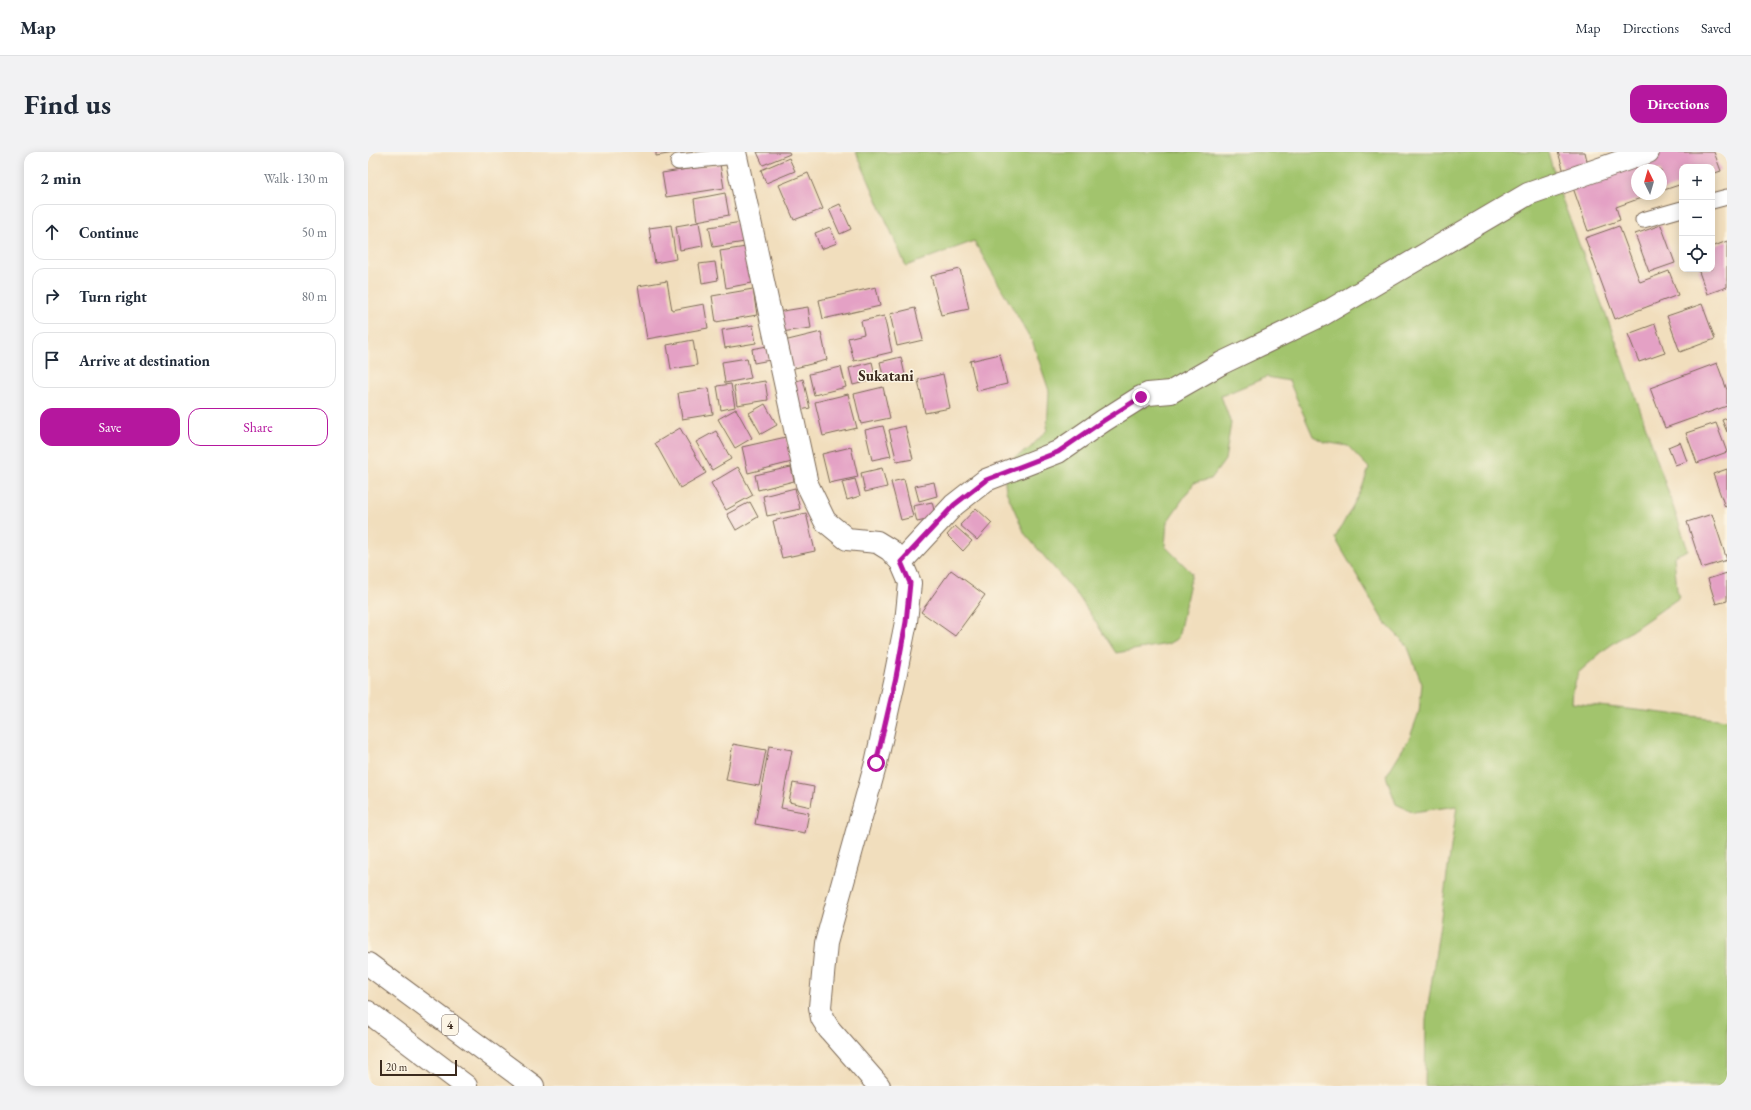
<!DOCTYPE html>
<html lang="en">
<head>
<meta charset="utf-8">
<style>
  :root { --surface:#fff; --page:#f2f2f3; --text:#1f2937; --muted:#747a83; --line:#e0e1e3; --accent:#b5179e }
  body { margin:0; font-family:"EB Garamond",serif; background:var(--page); color:var(--text) }
  .controls { position:absolute; right:12px; top:12px; display:grid; overflow:hidden; border-radius:8px; box-shadow:0 2px 10px #0003 }
  .controls button { width:36px; height:36px; display:grid; place-items:center; padding:0; border:0; border-bottom:1px solid var(--line); background:var(--surface); color:var(--text); font:20px sans-serif }
  .compass { position:absolute; left:1263px; top:12px; width:36px; height:36px; border-radius:50%; background:var(--surface); box-shadow:0 2px 10px #0003; rotate:355deg }
  .scale { position:absolute; left:12px; bottom:10px; width:77px; box-sizing:border-box; padding-left:4px; border:2px solid #3b2a1e; border-top:0; font-size:11px; line-height:14px; white-space:nowrap; color:#3b2a1e; -webkit-text-stroke:3px #fcf5e5; paint-order:stroke }
  .stop { position:absolute; width:12px; height:12px; margin:-9px; border:3px solid #b5179e; border-radius:50%; background:#fff }
  .stop.end { background:#b5179e; border-color:#fff; box-shadow:0 1px 4px #0008 }
  .list { margin:0; padding:0; list-style:none }
  h2 { display:flex; justify-content:space-between; align-items:center; height:52px; margin:0; padding:0 16px; font-size:17px }
  h2 small { font-size:13px; font-weight:400; color:var(--muted) }
  .list li { display:grid; grid-template-columns:26px 1fr auto; gap:12px; align-items:center; box-sizing:border-box; height:56px; margin:0 8px 8px; padding:0 8px; border:1px solid var(--line); border-radius:12px }
  .list b { display:block; font-size:15px; white-space:nowrap }
  .list em { font-size:13px; font-style:normal; color:var(--muted) }
  .actions { display:flex; gap:8px; padding:12px 16px }
  .actions a { flex:1; padding:9px 0; border:1px solid var(--accent); border-radius:12px; text-align:center; font-size:14px; color:var(--accent) }
  .actions .main { background:var(--accent); color:#fff }
  .icon { flex:none; width:22px; height:22px; fill:none; stroke:currentColor; stroke-width:2; stroke-linecap:round; stroke-linejoin:round }
  .map { position:relative; flex:none; width:1359px; height:934px; overflow:hidden; border-radius:12px }
  header { display:flex; align-items:center; gap:24px; box-sizing:border-box; height:56px; padding:0 20px; background:var(--surface); border-bottom:1px solid var(--line) }
  header strong { font-size:19px }
  nav { display:flex; gap:22px; margin-inline-start:auto; font-size:14px }
  .intro { display:flex; align-items:center; justify-content:space-between; box-sizing:border-box; height:96px; padding:0 24px }
  h1 { margin:0; font-size:28px }
  .button { padding:10px 18px; border-radius:12px; background:var(--accent); color:#fff; font-size:14px; font-weight:700 }
  main { display:flex; gap:24px; padding:0 24px }
  aside { flex:1; background:var(--surface); border-radius:12px; box-shadow:0 2px 10px #0003 }
  .map>svg:first-child { display:block }
</style>
</head>
<body>
<header>
<strong>Map</strong>
<nav><a>Map</a><a>Directions</a><a>Saved</a></nav>
</header>
<div class="intro"><h1>Find us</h1><a class="button">Directions</a></div>
<main>
<aside>
<h2>2 min<small>Walk · 130 m</small></h2>
<ul class="list">
<li><svg class="icon" aria-label="ahead" viewBox="0 0 24 24"><path d="M12 20V5M6 11l6-6 6 6"/></svg><div><b>Continue</b></div><em>50 m</em></li>
<li><svg class="icon" aria-label="right" viewBox="0 0 24 24"><path d="M7 20v-9h11M14 6l5 5-5 5"/></svg><div><b>Turn right</b></div><em>80 m</em></li>
<li><svg class="icon" aria-label="arrive" viewBox="0 0 24 24"><path d="M6 21V4h12l-3 4 3 4H6"/></svg><div><b>Arrive at destination</b></div></li>
</ul>
<div class="actions"><a class="main">Save</a><a>Share</a></div>
</aside>
<div class="map">
<svg width="1359" height="934" viewBox="0 0 1359 934">
  <rect width="100%" height="100%" fill="#fcf5e5"/>
  <filter id="ink" filterUnits="userSpaceOnUse"><feTurbulence type="fractalNoise" baseFrequency=".025" numOctaves="2"/><feDisplacementMap in="SourceGraphic" scale="8" xChannelSelector="R" yChannelSelector="G"/><feConvolveMatrix kernelMatrix="1 2 1 2 8 2 1 2 1" color-interpolation-filters="sRGB"/></filter>
  <filter id="wash" filterUnits="userSpaceOnUse"><feTurbulence type="fractalNoise" baseFrequency=".012" numOctaves="4" result="noise"/><feDisplacementMap in="SourceGraphic" scale="16" xChannelSelector="R" yChannelSelector="G"/><feGaussianBlur stdDeviation="0.9" result="paint"/><feColorMatrix in="noise" values="0 0 0 0 0 0 0 0 0 0 0 0 0 0 0 0 0 1.4 0 .05"/><feComposite in="paint" operator="in"/></filter>
  <g filter="url(#wash)">
    <rect width="100%" height="100%" fill="#f1debd"/>
    <path fill="#a2c46d" stroke="#6e7746" d="M 488,0 L 1180,0 L 1191,39 L 1255,208 L 1320,398 L 1306,404 L 1309,438 L 1312,445 L 1236,498 L 1210,521 L 1205,538 L 1204,551 L 1359,568 L 1359,934 L 1057,934 L 1058,868 L 1089,654 L 1045,660 L 1028,652 L 1018,624 L 1042,585 L 1051,560 L 1054,532 L 1039,493 L 1016,470 L 967,386 L 993,339 L 1001,316 L 980,294 L 956,290 L 945,284 L 921,229 L 899,225 L 853,244 L 863,271 L 857,308 L 843,327 L 826,331 L 799,370 L 797,394 L 824,421 L 810,486 L 800,492 L 748,501 L 711,445 L 657,382 L 638,339 L 635,312 L 661,297 L 679,278 L 681,239 L 665,191 L 606,89 L 538,114 Z"/>
    <g id="blocks">
      <path fill="#e4a1c5" d="M 288,0 L 306,0 L 306,1 L 288,4 Z
        M 389,0 L 421,0 L 422,2 L 395,13 Z
        M 1190,0 L 1217,0 L 1220,13 L 1196,20 Z
        M 1291,0 L 1346,0 L 1353,19 L 1344,22 L 1344,15 L 1314,15 L 1314,32 L 1293,39 L 1293,18 L 1269,18 L 1269,42 L 1284,42 L 1248,55 L 1252,68 L 1220,79 L 1203,30 Z
        M 421,6 L 427,19 L 398,31 L 393,18 Z
        M 352,12 L 356,36 L 298,45 L 294,21 Z
        M 440,21 L 455,57 L 426,68 L 411,33 Z
        M 357,41 L 361,63 L 329,69 L 326,47 Z
        M 472,52 L 483,77 L 472,82 L 461,57 Z
        M 331,70 L 335,94 L 312,98 L 308,74 Z
        M 374,70 L 377,90 L 345,95 L 341,75 Z
        M 303,73 L 308,107 L 287,111 L 281,76 Z
        M 1293,73 L 1307,111 L 1281,120 L 1267,82 Z
        M 1251,74 L 1272,130 L 1301,119 L 1310,143 L 1247,167 L 1217,86 Z
        M 462,75 L 469,91 L 453,97 L 447,81 Z
        M 1359,89 L 1359,135 L 1339,142 L 1330,117 L 1344,117 L 1344,95 Z
        M 378,95 L 384,131 L 358,136 L 352,99 Z
        M 347,110 L 350,128 L 334,131 L 331,112 Z
        M 592,117 L 601,157 L 573,163 L 563,124 Z
        M 299,129 L 304,158 L 336,152 L 340,176 L 279,187 L 270,134 Z
        M 508,135 L 512,154 L 455,167 L 451,148 Z
        M 385,137 L 389,163 L 348,170 L 344,144 Z
        M 1334,152 L 1347,187 L 1312,200 L 1299,164 Z
        M 440,155 L 443,176 L 413,180 L 409,160 Z
        M 547,156 L 555,188 L 529,194 L 522,162 Z
        M 516,164 L 524,200 L 486,209 L 480,186 L 496,182 L 493,169 Z
        M 1287,172 L 1297,201 L 1271,210 L 1260,182 Z
        M 385,173 L 388,191 L 357,196 L 354,178 Z
        M 453,180 L 459,208 L 423,217 L 416,189 Z
        M 325,188 L 329,213 L 303,217 L 299,193 Z
        M 399,194 L 402,208 L 386,211 L 384,197 Z
        M 632,202 L 639,232 L 609,239 L 602,209 Z
        M 533,205 L 537,223 L 516,228 L 512,210 Z
        M 379,206 L 383,226 L 357,231 L 354,210 Z
        M 504,210 L 508,227 L 485,233 L 481,216 Z
        M 1349,211 L 1359,238 L 1359,254 L 1297,276 L 1282,236 Z
        M 473,215 L 478,235 L 446,243 L 441,222 Z
        M 575,222 L 582,256 L 557,261 L 550,228 Z
        M 435,227 L 442,256 L 428,259 L 422,231 Z
        M 397,229 L 400,248 L 369,253 L 366,234 Z
        M 363,232 L 367,255 L 353,258 L 349,234 Z
        M 515,235 L 522,266 L 493,272 L 486,242 Z
        M 341,236 L 345,262 L 314,267 L 310,241 Z
        M 480,242 L 489,276 L 455,284 L 447,250 Z
        M 397,252 L 409,273 L 393,282 L 381,261 Z
        M 368,257 L 384,286 L 367,296 L 350,267 Z
        M 1359,266 L 1359,280 L 1354,268 Z
        M 1348,271 L 1359,300 L 1329,311 L 1318,281 Z
        M 515,274 L 523,304 L 504,308 L 497,278 Z
        M 537,274 L 545,307 L 529,310 L 521,278 Z
        M 312,276 L 338,321 L 312,336 L 287,291 Z
        M 348,279 L 363,307 L 344,318 L 328,290 Z
        M 418,285 L 424,310 L 380,321 L 374,295 Z
        M 1312,290 L 1319,309 L 1307,313 L 1300,295 Z
        M 483,295 L 490,325 L 461,331 L 454,302 Z
        M 370,315 L 385,343 L 358,358 L 343,331 Z
        M 423,315 L 426,329 L 390,338 L 387,323 Z
        M 514,316 L 519,335 L 497,340 L 493,321 Z
        M 1359,317 L 1359,354 L 1357,355 L 1345,322 Z
        M 487,327 L 492,344 L 479,348 L 474,330 Z
        M 536,327 L 545,365 L 533,368 L 523,330 Z
        M 566,330 L 569,344 L 551,349 L 547,334 Z
        M 427,336 L 432,357 L 399,364 L 395,344 Z
        M 382,350 L 390,365 L 368,378 L 359,362 Z
        M 564,350 L 568,366 L 549,370 L 545,354 Z
        M 608,356 L 624,371 L 609,388 L 592,373 Z
        M 438,361 L 447,399 L 414,406 L 405,369 Z
        M 1344,362 L 1359,408 L 1334,416 L 1319,370 Z
        M 587,374 L 604,389 L 595,399 L 579,383 Z
        M 583,418 L 617,443 L 587,484 L 553,460 Z
        M 1359,421 L 1359,449 L 1348,452 L 1340,427 Z
        M 365,592 L 398,598 L 391,634 L 358,628 Z
        M 401,594 L 424,598 L 413,656 L 441,661 L 437,681 L 387,672 Z
        M 425,631 L 446,635 L 443,655 L 421,650 Z"/>
    </g>
  </g>
  <g filter="url(#ink)">
    <use href="#blocks" fill-opacity="0" stroke="#7b6956" stroke-width="1"/>
    <g fill="none" stroke-linecap="round" stroke-linejoin="round">
      <defs>
        <path id="lane" d="M 310,10 L 368,4
          M 1344,49 L 1359,45
          M 1275,68 L 1314,57"/>
        <path id="street" d="M 367,0 L 439,332 L 457,369 L 479,387 L 509,390 L 522,398 L 533,410
          M 511,934 L 461,877 L 454,866 L 452,855 L 458,791 L 508,611 L 527,525 L 538,470 L 542,431 L 533,410 L 586,353 L 618,328 L 690,300 L 735,269 L 773,245 L 780,242 L 803,240 L 854,211 L 954,163 L 1160,42 L 1280,0"/>
        <path id="highway" d="M 0,812 L 165,934
          M 0,860 L 98,934"/>
      </defs>
      <use href="#lane" stroke="#7b6956" stroke-width="17"/>
      <use href="#street" stroke="#7b6956" stroke-width="24"/>
      <use href="#highway" stroke="#7b6956" stroke-width="24"/>
      <use href="#lane" stroke="#fff" stroke-width="15"/>
      <use href="#street" stroke="#fff" stroke-width="22"/>
      <use href="#highway" stroke="#fff" stroke-width="22"/>
    </g>
  </g>
  <g fill="none" stroke-linecap="round" stroke-linejoin="round" filter="url(#ink)">
    <path stroke="#b5179e" stroke-width="5" d="M 508,611 L 528,525 L 538,470 L 542,431 L 533,410 L 586,353 L 618,328 L 690,300 L 735,269 L 773,245"/>
  </g>
  <g text-anchor="middle" dominant-baseline="central" stroke-width="3" stroke-linejoin="round" paint-order="stroke">
    <rect fill="#fcf5e5" stroke="#75675a" stroke-width="1" x="74" y="863" width="16" height="20" rx="3"/>
    <g font-size="12" font-weight="bold" fill="#3b2a1e">
      <text x="82" y="873">4</text>
    </g>
    <g font-size="15" font-weight="bold" fill="#3b2a1e" stroke="#fcf5e5">
      <text x="518" y="223">Sukatani</text>
    </g>
  </g>
</svg>
<div class="controls">
<button>+</button>
<button>−</button>
<button><svg class="icon" aria-label="locate" viewBox="0 0 24 24"><circle cx="12" cy="12" r="6"/><path d="M12 2v4M12 18v4M2 12h4M18 12h4"/></svg></button>
</div>
<svg class="compass" viewBox="-18 -18 36 36"><path d="M0-13l5 13h-10z" fill="#e53935"/><path d="M0 13l5-13h-10z" fill="#747a83"/></svg>
<div class="scale">20 m</div>
<div class="stop" style="left:508px;top:611px"></div>
<div class="stop end" style="left:773px;top:245px"></div>
</div>
</main>
</body>
</html>
